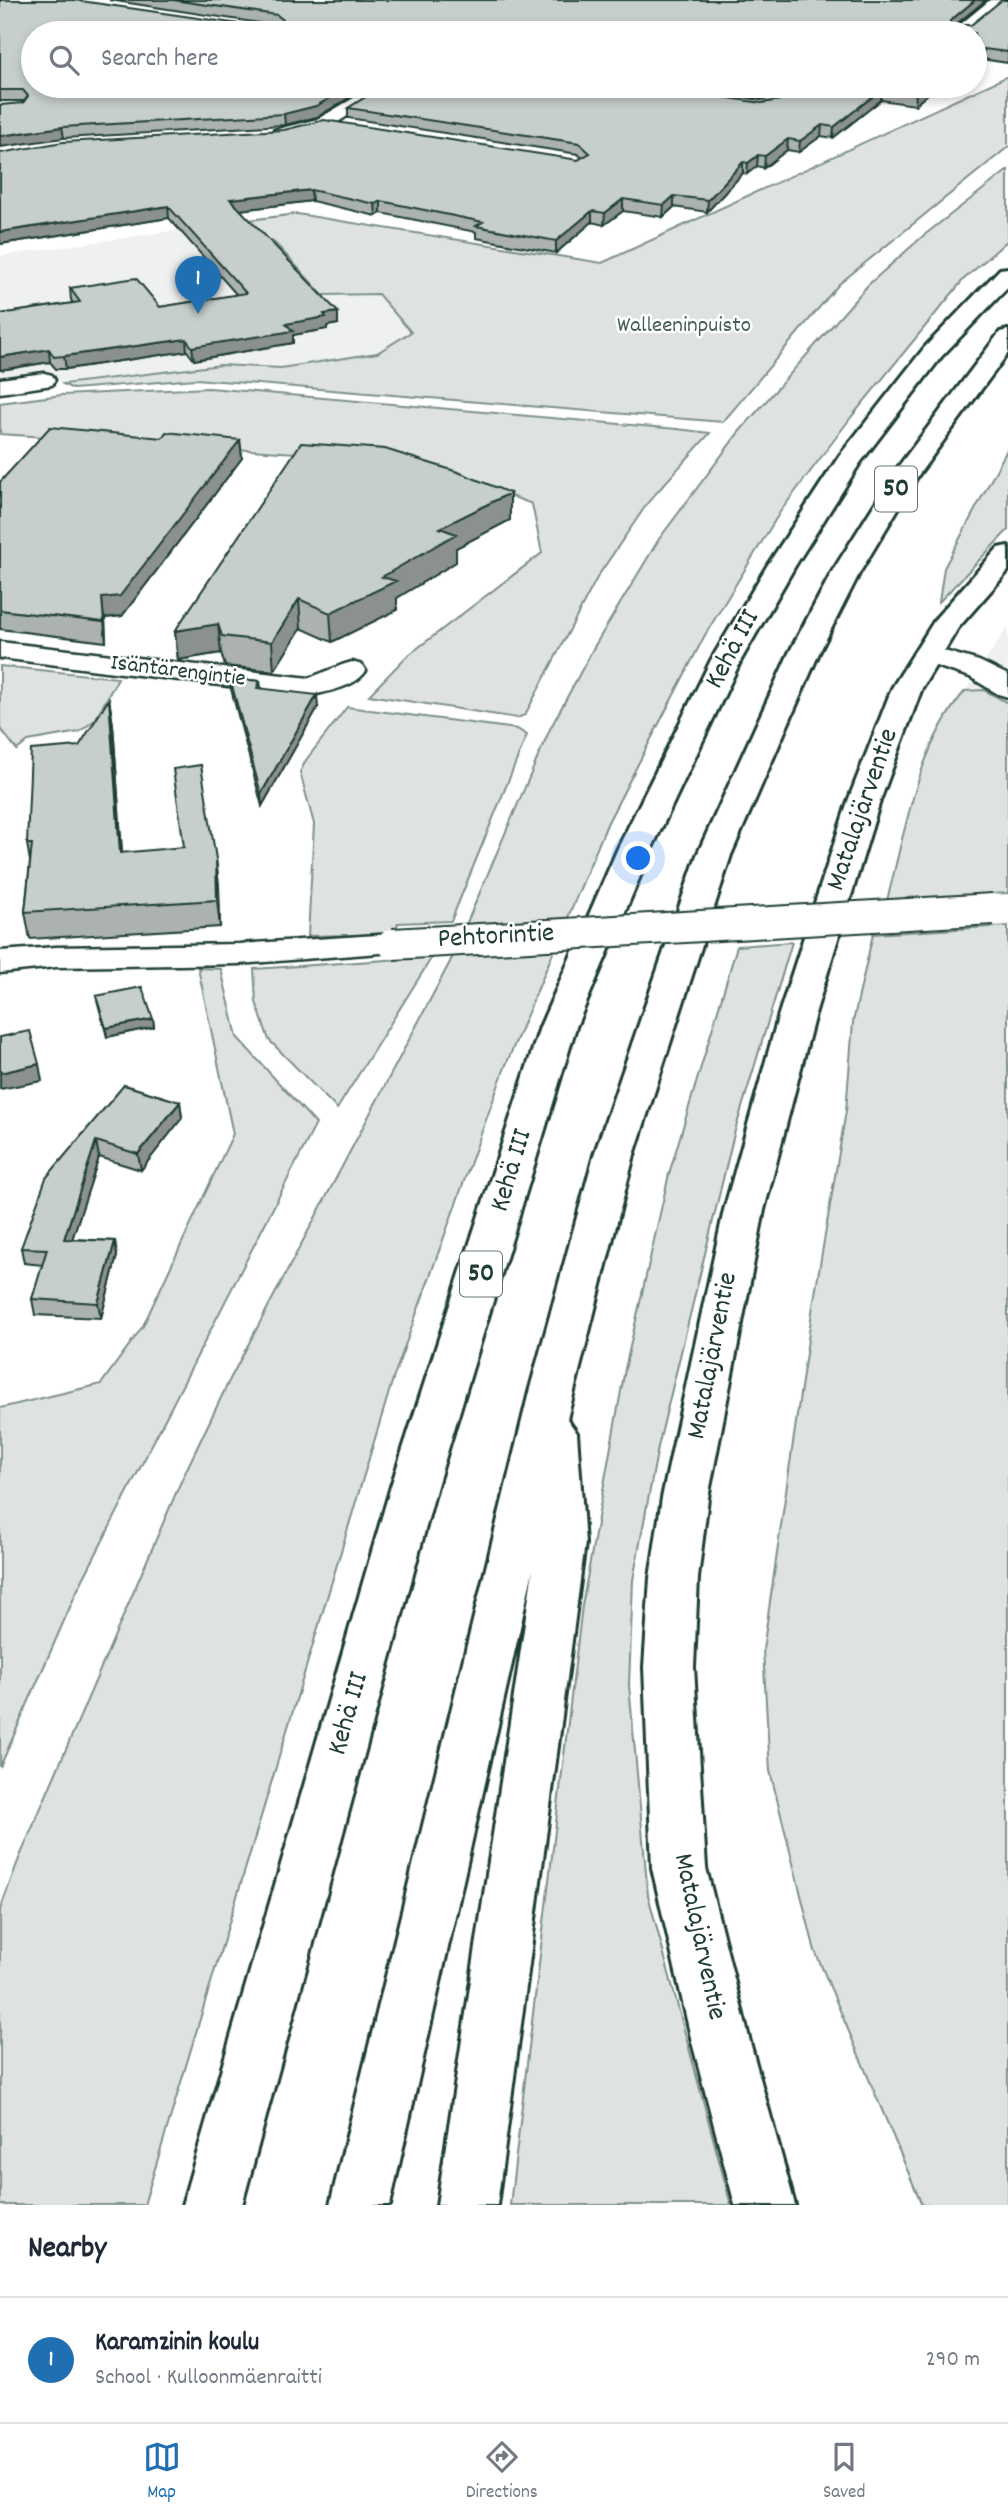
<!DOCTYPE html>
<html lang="en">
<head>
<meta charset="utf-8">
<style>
  :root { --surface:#fff; --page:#f6f6f7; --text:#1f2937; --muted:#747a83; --line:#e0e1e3; --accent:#1f6fb2 }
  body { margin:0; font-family:Dekko,sans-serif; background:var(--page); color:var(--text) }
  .you { position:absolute; left:639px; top:859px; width:24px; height:24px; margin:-18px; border:5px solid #fff; border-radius:50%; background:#1a73e8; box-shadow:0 0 0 10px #1a73e833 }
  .badge { display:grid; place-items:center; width:46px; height:46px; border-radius:50%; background:var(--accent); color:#fff; font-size:23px; font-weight:700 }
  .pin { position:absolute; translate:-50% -58px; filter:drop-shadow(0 2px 4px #0008) }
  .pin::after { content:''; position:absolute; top:37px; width:24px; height:21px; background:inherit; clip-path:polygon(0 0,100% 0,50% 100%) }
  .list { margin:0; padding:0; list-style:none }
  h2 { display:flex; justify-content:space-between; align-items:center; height:91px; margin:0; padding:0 28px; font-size:30px }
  h2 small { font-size:23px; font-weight:400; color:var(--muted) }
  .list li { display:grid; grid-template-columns:46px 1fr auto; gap:21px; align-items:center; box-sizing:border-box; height:126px; padding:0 28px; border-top:2px solid var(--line) }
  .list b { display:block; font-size:26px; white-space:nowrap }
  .list p { margin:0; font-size:23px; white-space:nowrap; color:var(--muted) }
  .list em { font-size:23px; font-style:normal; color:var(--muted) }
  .icon { flex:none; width:38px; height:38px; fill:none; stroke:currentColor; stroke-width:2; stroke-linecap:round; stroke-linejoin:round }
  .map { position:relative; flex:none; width:1008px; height:2205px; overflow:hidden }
  .search { position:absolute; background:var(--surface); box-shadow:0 4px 10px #0003; left:21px; right:21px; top:21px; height:77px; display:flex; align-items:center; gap:18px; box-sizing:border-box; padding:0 24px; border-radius:38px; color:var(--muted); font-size:26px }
  .sheet { height:217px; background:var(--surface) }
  nav { display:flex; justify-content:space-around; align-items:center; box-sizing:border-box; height:98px; border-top:2px solid var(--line); background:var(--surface); font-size:19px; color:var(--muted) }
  nav a { display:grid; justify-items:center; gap:4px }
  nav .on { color:var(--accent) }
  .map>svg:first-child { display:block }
</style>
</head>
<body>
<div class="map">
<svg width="1008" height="2205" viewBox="0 0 1008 2205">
  <rect width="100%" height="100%" fill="#fff"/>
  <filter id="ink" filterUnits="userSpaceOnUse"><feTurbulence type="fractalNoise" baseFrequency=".0143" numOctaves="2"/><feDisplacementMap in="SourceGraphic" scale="14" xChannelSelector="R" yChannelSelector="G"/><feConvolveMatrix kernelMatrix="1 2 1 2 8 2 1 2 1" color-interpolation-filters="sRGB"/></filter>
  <g filter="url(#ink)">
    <path fill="#eef1f0" d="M 233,222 L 275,243 L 323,295 L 378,294 L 412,332 L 377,353 L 281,368 L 221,365 L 63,384 L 52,375 L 0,381 L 0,256 Z
      M 1008,627 L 1008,703 L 984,690 L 965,691 Z"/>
    <path fill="#dee3e2" stroke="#7e908b" stroke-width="2" d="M 1008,76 L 1008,147 L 839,284 L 723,422 L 196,379 L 73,389 L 63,384 L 221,365 L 281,368 L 377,353 L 411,332 L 378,294 L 323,295 L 275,243 L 233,222 L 297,214 L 602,263 Z
      M 1008,170 L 1008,240 L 963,280 L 852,416 L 780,512 L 705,635 L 608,822 L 505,1067 L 392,1382 L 144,2205 L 0,2205 L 0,1910 L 18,1861 L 182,1479 L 229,1381 L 450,962 L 550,729 L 594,647 L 659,539 L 739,432 L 868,285 L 923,236 Z
      M 209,388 L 677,429 L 710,433 L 649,501 L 598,576 L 525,715 L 517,718 L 369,695 L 406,657 L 542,553 L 532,504 L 419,461 L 0,434 L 0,403 L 62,395 Z
      M 1008,448 L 1008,530 L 939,602 L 944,568 Z
      M 0,666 L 118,678 L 95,720 L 79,732 L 28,741 L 17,750 L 0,728 Z
      M 984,690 L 1008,703 L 1008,893 L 887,900 C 906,829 917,748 965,691 Z
      M 347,707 L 517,729 L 527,735 L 451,921 L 398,923 L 395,934 L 308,936 L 314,824 L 300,772 L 306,760 Z
      M 1008,926 L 1008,2205 L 922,2205 L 815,1951 L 770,1771 L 763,1650 L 812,1312 L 846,1111 L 853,1022 L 873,934 Z
      M 792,942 L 734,1134 L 658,1447 L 633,1580 L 629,1685 L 648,1895 L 731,2205 L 510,2205 L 582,1606 L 625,1369 L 669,1174 L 737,946 Z
      M 432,957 L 337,1109 L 269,1040 L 256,1002 L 254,969 Z
      M 198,968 L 221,969 L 237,1037 L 316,1124 L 77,1591 L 0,1767 L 0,1408 L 101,1384 L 143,1326 L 233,1134 Z"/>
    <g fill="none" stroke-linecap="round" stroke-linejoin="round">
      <defs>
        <path id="street" d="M 990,0 L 1008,0 L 968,33 L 950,33 Z
          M 374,86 L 395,86 L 330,127 L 280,139 L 271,134 L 274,130 L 318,119 Z
          M 621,86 L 662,86 L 761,101 L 768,100 L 789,86 L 809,86 L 778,109 L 761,111 L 630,91 Z
          M 44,373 L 52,375 L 55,380 L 52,385 L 0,393 L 0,379 Z
          M 0,642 L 309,678 L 342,665 L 352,662 L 362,665 L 366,671 C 354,688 328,691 309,696 L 0,658 Z
          M 927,646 L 979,661 L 1008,675 L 1008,697 L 998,694 L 970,677 L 917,660 L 913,654 L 917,648 Z
          M 393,934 L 405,937 L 410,944 L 405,951 L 239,964 L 56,967 L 0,973 L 0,951 L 56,947 L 239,944 Z"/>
        <path id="secondary" d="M 1008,546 L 1008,571 L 958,628 L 922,688 L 880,801 L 815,1014 L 764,1210 L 708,1498 L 698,1578 L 694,1667 L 706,1868 L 750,2042 L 795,2205 L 735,2205 L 692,2042 L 652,1868 L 644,1667 L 650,1578 L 662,1498 L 724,1210 L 779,1014 L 848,801 L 892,688 L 936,618 L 998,548 Z"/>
        <path id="highway" d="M 1008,268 L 1008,287 L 941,357 L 860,463 L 795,566 L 741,660 L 652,848 L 576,1027 L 437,1486 L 242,2205 L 182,2205 L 391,1486 L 540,1027 L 618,848 L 711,660 L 767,566 L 840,455 L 925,347 L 1000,269 Z
          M 1008,330 L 1008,353 L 919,474 L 860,572 L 819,653 L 731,855 L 634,1155 L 567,1419 L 577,1433 L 585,1543 L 497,2205 L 437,2205 L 533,1570 L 390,2205 L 330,2205 L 529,1392 L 594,1155 L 697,855 L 789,653 L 832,572 L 898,467 L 1000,332 Z"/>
      </defs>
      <use href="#street" stroke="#1f3d34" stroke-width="5"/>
      <use href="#secondary" stroke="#1f3d34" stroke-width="6"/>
      <use href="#highway" stroke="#1f3d34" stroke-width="6"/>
      <use href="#street" fill="#fff" fill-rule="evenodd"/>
      <use href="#secondary" fill="#fff" fill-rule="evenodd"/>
      <use href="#highway" fill="#fff" fill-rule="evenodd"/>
      <defs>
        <path id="street-bridge" d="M 393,944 L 993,909"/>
      </defs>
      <use href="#street-bridge" stroke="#1f3d34" stroke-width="34" stroke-linecap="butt"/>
      <use href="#street-bridge" stroke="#fff" stroke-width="30"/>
    </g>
    <path fill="#abb2af" stroke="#1f3d34" stroke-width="2" d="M 0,0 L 246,25 L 278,26 L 109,0 L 986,0 L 956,25 L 971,25 L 1008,0 L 1008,63 L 982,59 L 975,33 L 33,86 L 369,86 L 317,117 L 285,125 L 64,138 L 23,103 L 25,101 L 0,101 Z
      M 680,86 L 785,86 L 767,97 Z
      M 799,86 L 937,86 L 915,105 L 881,100 L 833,138 L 821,136 L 799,152 L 787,150 L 764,168 L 757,166 L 747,174 L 743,173 L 707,212 L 674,207 L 663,217 L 623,211 L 604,225 L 592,222 L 556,253 L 476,238 L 476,232 L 381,213 L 376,216 L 312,201 L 240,210 L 338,324 L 327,326 L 327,329 L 293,335 L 293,343 L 194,360 L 187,351 L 66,369 L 56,369 L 50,362 L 0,370 L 0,314 L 73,303 L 71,300 L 70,288 L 160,307 L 237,295 L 169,218 L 0,244 L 0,153 L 578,160 L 582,158 L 578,154 L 348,118 L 348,108 L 762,103 L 780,100 Z
      M 162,438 L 240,440 L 242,458 L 122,616 L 105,618 L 106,642 L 0,629 L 0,482 Z
      M 510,493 L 510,520 L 456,548 L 456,562 L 397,598 L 397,610 L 332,642 L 301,628 L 274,671 L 225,666 L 221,653 L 178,660 L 175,631 Z
      M 230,678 L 260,681 L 261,688 L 318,707 L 262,806 L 231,689 Z
      M 109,699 L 113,725 L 122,853 L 216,859 L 219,886 L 220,927 L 30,939 L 25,912 L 30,861 L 27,844 Z
      M 96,996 L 153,1019 L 154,1027 L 107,1037 Z
      M 124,1085 L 180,1102 L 182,1118 L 141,1170 L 99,1157 L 72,1239 L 115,1241 L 117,1256 L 101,1318 L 35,1315 L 32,1299 L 43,1265 L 24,1263 L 21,1248 Z"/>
    <path fill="#8b918f" stroke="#1f3d34" stroke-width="2" d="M 975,0 L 986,0 L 948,31 L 950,21 Z
      M 984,49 L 982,59 L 975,66 L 975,56 Z
      M 351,86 L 369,86 L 317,117 L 285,125 L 284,114 Z
      M 770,86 L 785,86 L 767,97 L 768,87 Z
      M 926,86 L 937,86 L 915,105 L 916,94 Z
      M 882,89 L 881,100 L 833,138 L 834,127 Z
      M 822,125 L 821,136 L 799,152 L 800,141 Z
      M 62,127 L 64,138 L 0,147 L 0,136 Z
      M 788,139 L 787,150 L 764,168 L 765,156 Z
      M 758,155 L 757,166 L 747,174 L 748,163 Z
      M 743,162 L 743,173 L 707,212 L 708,200 Z
      M 311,190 L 312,201 L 231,211 L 230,199 Z
      M 674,196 L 674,207 L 663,217 L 664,205 Z
      M 623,199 L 623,211 L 604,225 L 605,213 Z
      M 381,201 L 381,213 L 376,216 L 375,204 Z
      M 168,206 L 169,218 L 0,244 L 0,232 Z
      M 592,211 L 592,222 L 556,253 L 556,241 Z
      M 338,312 L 338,324 L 327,326 L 327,329 L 293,335 L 293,343 L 194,360 L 192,347 L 324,314 Z
      M 186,339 L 187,351 L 66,369 L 64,356 Z
      M 49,349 L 50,362 L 0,370 L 0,357 Z
      M 240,440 L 242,458 L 122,616 L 105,618 L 106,642 L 102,598 Z
      M 510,493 L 510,520 L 456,548 L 456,562 L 397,598 L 397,610 L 332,642 L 330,613 L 382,577 L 440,528 Z
      M 299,599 L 301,628 L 274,671 L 272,642 Z
      M 218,624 L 221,653 L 178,660 L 175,631 Z
      M 317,695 L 318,707 L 262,806 L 261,794 Z
      M 109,699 L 113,725 L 124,880 L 120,853 Z
      M 216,859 L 219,886 L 220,927 L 217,900 Z
      M 153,1019 L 154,1027 L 107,1037 L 106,1028 Z
      M 39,1064 L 42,1081 L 0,1089 L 0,1073 Z
      M 180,1102 L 182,1118 L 141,1170 L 138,1154 Z
      M 96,1141 L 99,1157 L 67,1255 L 64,1239 Z
      M 115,1241 L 117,1256 L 101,1318 L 98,1303 Z"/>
    <path fill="#c7cfcc" stroke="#1f3d34" stroke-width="2" d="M 0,0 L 74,0 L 246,25 L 284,26 L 287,23 L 277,15 L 173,0 L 975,0 L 950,21 L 949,25 L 971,25 L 1002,0 L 1008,0 L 1008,52 L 984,49 L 975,56 L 975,33 L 33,33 L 33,86 L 351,86 L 316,106 L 284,114 L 62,127 L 0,136 L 0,105 L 23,103 L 28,96 L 23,90 L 0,90 Z
      M 383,86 L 649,86 L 762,103 L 780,100 L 799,86 L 926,86 L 916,94 L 882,89 L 834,127 L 822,125 L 800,141 L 788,139 L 765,156 L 758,155 L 748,163 L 743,162 L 708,200 L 674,196 L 664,205 L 623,199 L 605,213 L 592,211 L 556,241 L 476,226 L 483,222 L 381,201 L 375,204 L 311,190 L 230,199 L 338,312 L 324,314 L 326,317 L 286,324 L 293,331 L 192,347 L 186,339 L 64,356 L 54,357 L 49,349 L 0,357 L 0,314 L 80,302 L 70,288 L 136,278 L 160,307 L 246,293 L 168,206 L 0,232 L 0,153 L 63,142 L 284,130 L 324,120 L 578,160 L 590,153 L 579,143 L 348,108 Z
      M 50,427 L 162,438 L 166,432 L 240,440 L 120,596 L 102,598 L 104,622 L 0,610 L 0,482 Z
      M 301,443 L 385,449 L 458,472 L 510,493 L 440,528 L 456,534 L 382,577 L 396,581 L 330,613 L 299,599 L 272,642 L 222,636 L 218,624 L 175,631 Z
      M 230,678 L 260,681 L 257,688 L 317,695 L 261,794 Z
      M 109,699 L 120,853 L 184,847 L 173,769 L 201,765 L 216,859 L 217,900 L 25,912 L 32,844 L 27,844 L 31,750 L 79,746 Z
      M 142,987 L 153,1019 L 106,1028 L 96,996 Z
      M 30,1031 L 39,1064 L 0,1073 L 0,1037 Z
      M 124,1085 L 180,1102 L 138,1154 L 96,1141 L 64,1239 L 115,1241 L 98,1303 L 32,1299 L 47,1249 L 21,1248 L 46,1178 Z"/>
  </g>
  <g text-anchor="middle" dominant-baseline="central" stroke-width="5" stroke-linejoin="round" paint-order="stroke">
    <g font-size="23" fill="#455e57" stroke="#fff">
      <text x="684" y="326">Walleeninpuisto</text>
    </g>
    <g font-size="23" fill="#1f3d34" stroke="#fff">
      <text transform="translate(178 672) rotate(7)">Isäntärengintie</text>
    </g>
    <g fill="#fff" stroke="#627771" stroke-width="2">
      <rect x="875" y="466.5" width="42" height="45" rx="5"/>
      <rect x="460" y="1251.5" width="42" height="45" rx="5"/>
    </g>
    <g font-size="26" font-weight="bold" fill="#1f3d34">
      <text x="896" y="489">50</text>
      <text x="481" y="1274">50</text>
    </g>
    <g font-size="28" fill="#1f3d34" stroke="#fff">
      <text transform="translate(734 650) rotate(-62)">Kehä III</text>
      <text transform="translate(864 810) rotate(-71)">Matalajärventie</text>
      <text transform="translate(496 938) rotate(-3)">Pehtorintie</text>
      <text transform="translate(513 1171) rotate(-73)">Kehä III</text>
      <text transform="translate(714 1356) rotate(-79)">Matalajärventie</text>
      <text transform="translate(350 1714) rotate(-74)">Kehä III</text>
      <text transform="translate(698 1937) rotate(78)">Matalajärventie</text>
    </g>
  </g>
</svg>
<div class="you"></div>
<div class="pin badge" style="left:198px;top:314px">1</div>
<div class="search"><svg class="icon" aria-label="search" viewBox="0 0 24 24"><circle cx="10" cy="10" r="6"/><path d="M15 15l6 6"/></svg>Search here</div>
</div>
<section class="sheet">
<h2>Nearby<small></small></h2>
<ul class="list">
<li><span class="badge">1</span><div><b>Karamzinin koulu</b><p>School · Kulloonmäenraitti</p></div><em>290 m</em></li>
</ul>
</section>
<nav>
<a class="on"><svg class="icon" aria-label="map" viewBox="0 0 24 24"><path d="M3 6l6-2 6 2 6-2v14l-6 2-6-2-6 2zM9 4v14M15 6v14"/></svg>Map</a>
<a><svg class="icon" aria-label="directions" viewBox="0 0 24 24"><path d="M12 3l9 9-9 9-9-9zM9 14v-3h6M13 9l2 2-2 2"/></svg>Directions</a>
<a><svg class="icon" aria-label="saved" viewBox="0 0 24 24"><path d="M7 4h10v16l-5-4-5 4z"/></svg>Saved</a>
</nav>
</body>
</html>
